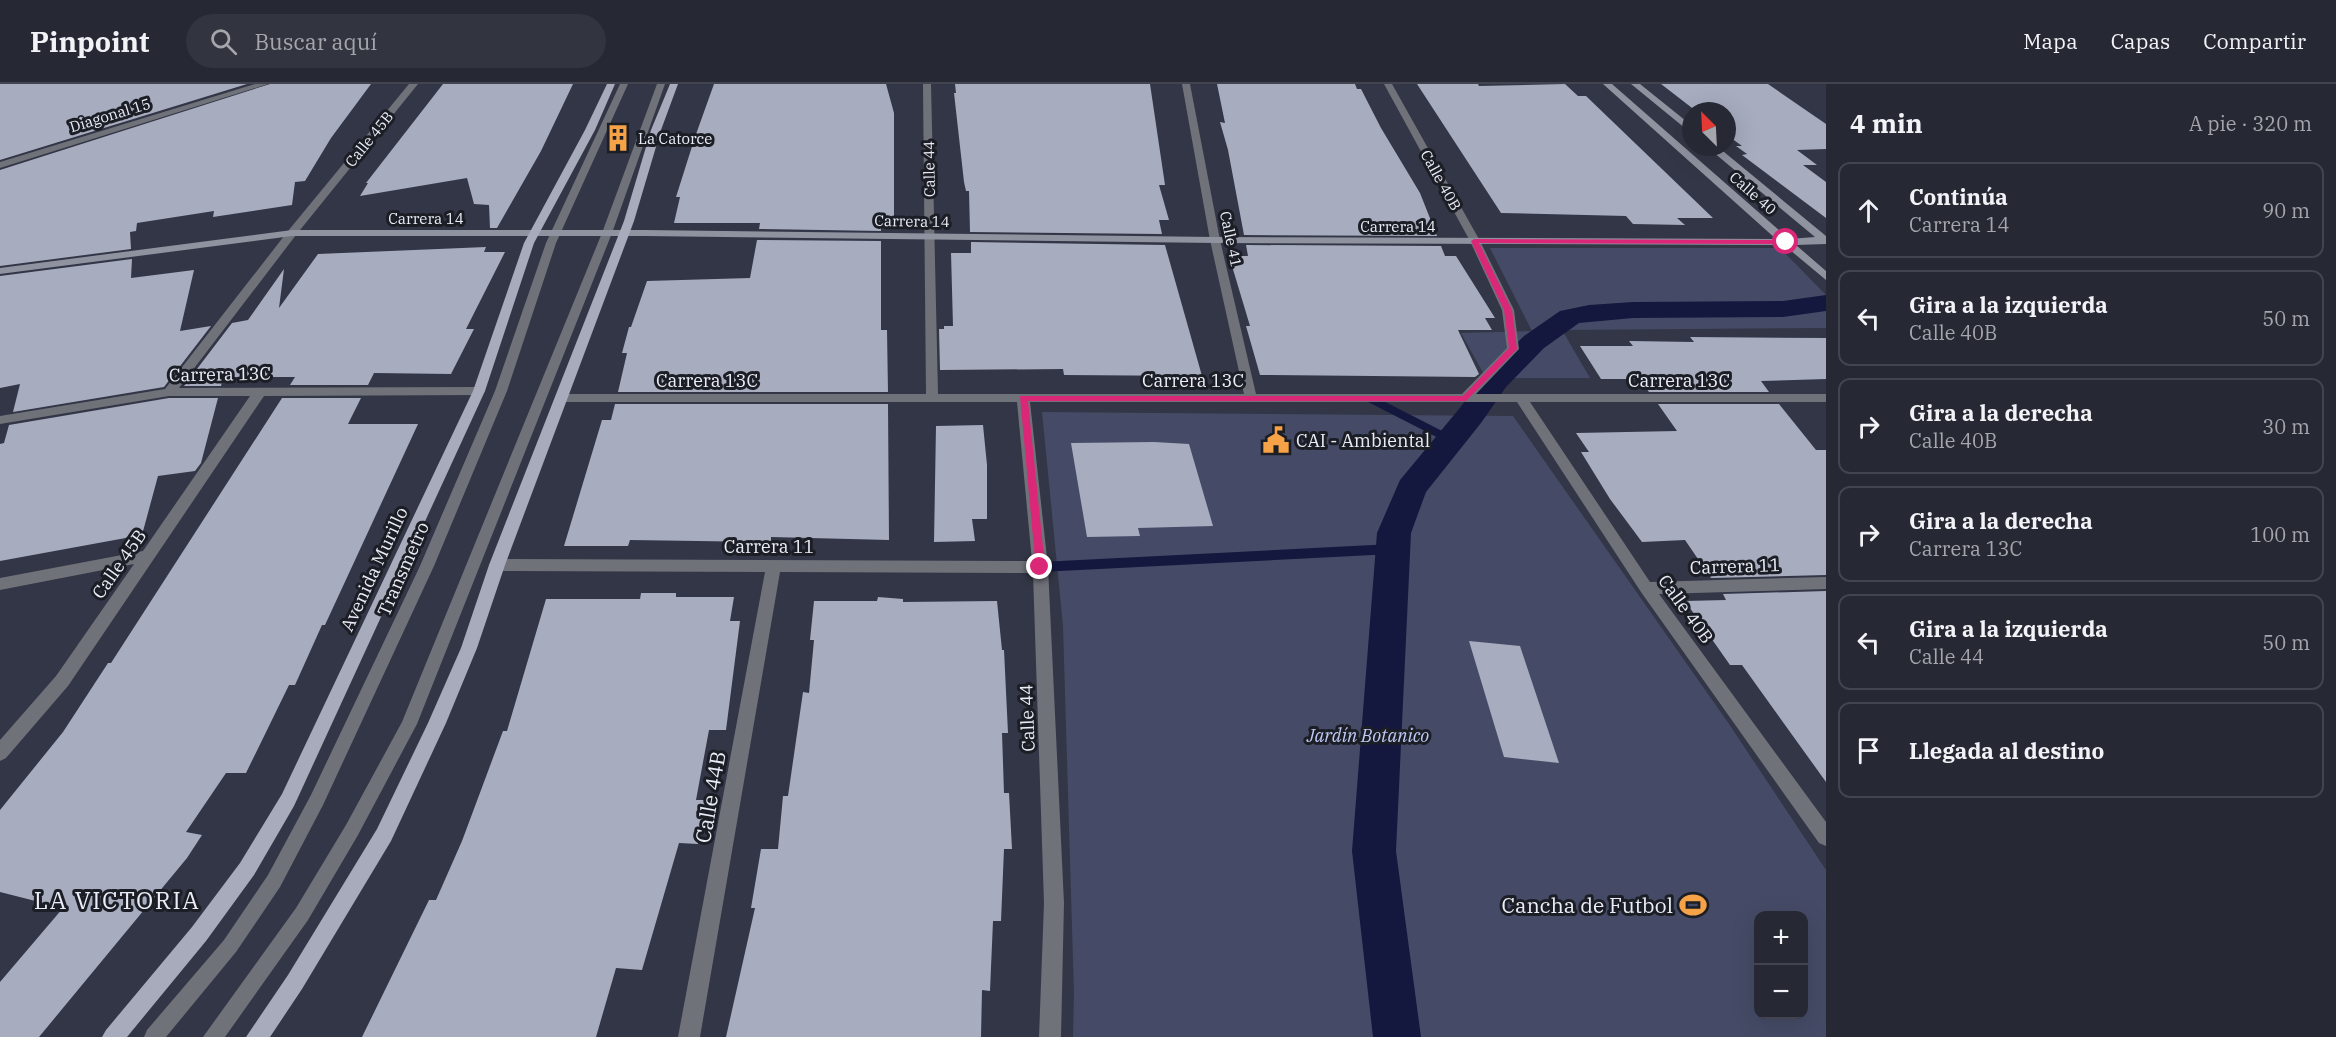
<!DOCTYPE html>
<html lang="es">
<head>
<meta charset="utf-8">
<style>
  :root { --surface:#262834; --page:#323440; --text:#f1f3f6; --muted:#a4a6ac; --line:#42444f }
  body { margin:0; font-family:"IBM Plex Serif",serif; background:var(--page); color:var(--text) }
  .controls { position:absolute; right:18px; bottom:18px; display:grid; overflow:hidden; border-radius:12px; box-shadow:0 6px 24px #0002 }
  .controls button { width:54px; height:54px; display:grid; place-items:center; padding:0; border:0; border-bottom:2px solid var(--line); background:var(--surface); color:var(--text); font:30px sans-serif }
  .compass { position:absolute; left:1682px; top:18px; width:54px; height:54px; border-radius:50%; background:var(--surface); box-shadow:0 6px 24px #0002; rotate:336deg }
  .stop { position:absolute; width:18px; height:18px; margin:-14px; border:4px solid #db2777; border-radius:50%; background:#fff }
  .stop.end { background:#db2777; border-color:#fff; box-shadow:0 2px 6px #0008 }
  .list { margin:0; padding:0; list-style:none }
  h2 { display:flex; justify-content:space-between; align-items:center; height:78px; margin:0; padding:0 24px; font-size:26px }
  h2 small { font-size:20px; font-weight:400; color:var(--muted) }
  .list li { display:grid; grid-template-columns:39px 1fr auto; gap:18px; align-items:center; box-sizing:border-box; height:96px; margin:0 12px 12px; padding:0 12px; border:2px solid var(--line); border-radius:12px }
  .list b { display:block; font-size:22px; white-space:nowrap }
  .list p { margin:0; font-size:20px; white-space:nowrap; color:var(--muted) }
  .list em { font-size:20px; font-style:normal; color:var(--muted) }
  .icon { flex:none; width:33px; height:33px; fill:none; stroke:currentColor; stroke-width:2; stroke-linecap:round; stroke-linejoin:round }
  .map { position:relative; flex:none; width:1826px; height:953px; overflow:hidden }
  header { display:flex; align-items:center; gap:36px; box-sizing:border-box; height:84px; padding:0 30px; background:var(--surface); border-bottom:2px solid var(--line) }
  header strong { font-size:28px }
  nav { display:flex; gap:33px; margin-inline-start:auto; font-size:21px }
  .search { width:420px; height:54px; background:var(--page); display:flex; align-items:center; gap:15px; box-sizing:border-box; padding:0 21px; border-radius:33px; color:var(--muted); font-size:22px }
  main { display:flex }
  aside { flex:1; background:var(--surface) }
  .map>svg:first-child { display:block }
</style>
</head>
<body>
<header>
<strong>Pinpoint</strong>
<div class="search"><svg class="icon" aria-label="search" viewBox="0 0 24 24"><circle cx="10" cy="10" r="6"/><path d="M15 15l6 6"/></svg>Buscar aquí</div>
<nav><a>Mapa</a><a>Capas</a><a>Compartir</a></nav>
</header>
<main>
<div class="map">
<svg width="1826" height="953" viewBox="0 0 1826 953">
  <rect width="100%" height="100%" fill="#333646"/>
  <path fill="#454b66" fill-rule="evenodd" d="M 1490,164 L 1780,164 L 1826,211 L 1826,244 L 1562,246 L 1590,294 L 1486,294 L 1461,249 L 1532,247 Z
    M 1042,328 L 1513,332 L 1729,640 L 1826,786 L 1826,953 L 1073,953 L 1074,910 L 1063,542 ZM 1758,832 L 1804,832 L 1804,930 L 1758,930 Z"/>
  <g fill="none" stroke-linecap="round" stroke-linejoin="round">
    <path stroke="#14183f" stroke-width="8" d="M 1369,314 L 1451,356"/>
    <path stroke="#14183f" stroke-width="10" d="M 1040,483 L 1392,465"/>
    <path fill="#14183f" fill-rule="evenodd" d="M 1826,211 L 1826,227 L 1783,233 L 1633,234 L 1579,239 L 1544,264 L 1506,303 L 1481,339 L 1426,408 L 1411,449 L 1396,767 L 1421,953 L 1373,953 L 1352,767 L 1377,449 L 1400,396 L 1459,325 L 1486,289 L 1524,252 L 1560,227 L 1589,221 L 1633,218 L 1783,217 Z"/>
  </g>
  <path fill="#a7acbf" d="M 0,0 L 247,0 L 0,76 Z
    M 270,0 L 371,0 L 331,54 L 305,97 L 295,98 L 292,121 L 213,133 L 214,127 L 137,139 L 136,147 L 130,148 L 131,165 L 0,182 L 0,86 Z
    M 443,0 L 573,0 L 541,67 L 497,144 L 490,144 L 489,121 L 474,120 L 467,94 L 360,112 L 368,99 L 366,99 Z
    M 714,0 L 886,0 L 894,29 L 894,136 L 881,136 L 881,147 L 759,145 L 760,139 L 674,139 L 680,113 L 676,113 L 695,53 Z
    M 955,0 L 1150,0 L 1165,101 L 1159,101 L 1169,136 L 1159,136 L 1162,150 L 970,148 L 969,107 L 966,107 L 964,98 L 954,9 L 956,9 Z
    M 1217,0 L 1355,0 L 1357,5 L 1361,5 L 1381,44 L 1420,109 L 1437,152 L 1244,151 L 1228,66 L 1220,38 L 1225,39 Z
    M 1417,0 L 1478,0 L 1479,2 L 1565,0 L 1578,12 L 1586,12 L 1713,134 L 1677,134 L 1685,141 L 1633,140 L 1626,132 L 1501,129 Z
    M 1661,0 L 1768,0 L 1826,40 L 1826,65 L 1797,66 L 1817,81 L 1803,81 L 1826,98 L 1826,134 L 1742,71 L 1747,70 L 1736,62 L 1742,62 L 1727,51 L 1727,27 L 1696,27 Z
    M 757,156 L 881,157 L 881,246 L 887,246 L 888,308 L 618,308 L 627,269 L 622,269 L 629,243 L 631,243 L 647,197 L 750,194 Z
    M 971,158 L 1165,161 L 1202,292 L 1064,291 L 1063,285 L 940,286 L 939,245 L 944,245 L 944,242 L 953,242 L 951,169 L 971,169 Z
    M 1246,161 L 1441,162 L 1445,172 L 1456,172 L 1495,234 L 1485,234 L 1492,246 L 1458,246 L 1479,290 L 1475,293 L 1260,291 L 1246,242 L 1250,242 L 1229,172 L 1248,172 Z
    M 486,163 L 484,168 L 505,168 L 466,245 L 474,245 L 451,290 L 374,289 L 368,301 L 290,301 L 295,293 L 223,293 L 221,302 L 184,302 L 232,239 L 248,236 L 284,185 L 279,224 L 318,170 Z
    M 132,175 L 131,194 L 194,186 L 180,247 L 211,242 L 164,303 L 13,328 L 20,300 L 0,304 L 0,192 Z
    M 1690,253 L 1826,254 L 1826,295 L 1761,297 L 1769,308 L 1649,308 L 1640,295 L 1601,295 L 1580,262 L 1633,262 L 1629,257 L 1694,258 Z
    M 169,314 L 218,314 L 201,379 L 195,387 L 158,392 L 142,451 L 0,477 L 0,360 L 4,359 L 9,341 Z
    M 282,314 L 361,314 L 348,340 L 418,340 L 325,541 L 322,541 L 295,601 L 289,601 L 246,689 L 226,689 L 186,748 L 202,751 L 187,774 L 39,953 L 0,953 L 0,898 L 63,824 L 0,808 L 0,726 L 63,648 L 108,579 L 111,579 Z
    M 615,320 L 888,320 L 889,456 L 771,453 L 771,458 L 630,456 L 628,462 L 564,462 L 602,336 L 611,336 Z
    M 1658,320 L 1779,320 L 1816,366 L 1826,366 L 1826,491 L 1711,494 L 1685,456 L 1642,458 L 1610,415 L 1581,368 L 1589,368 L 1576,349 L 1677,347 Z
    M 983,341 L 987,381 L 987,435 L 972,435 L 975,457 L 934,458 L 936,342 Z
    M 1154,358 L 1189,360 L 1213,442 L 1138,444 L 1140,452 L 1087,453 L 1071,359 Z
    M 1826,507 L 1826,698 L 1742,581 L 1730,581 L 1685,517 L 1726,516 L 1723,510 Z
    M 641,509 L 676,509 L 676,513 L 734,513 L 730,537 L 740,537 L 726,646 L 709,646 L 696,716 L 708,716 L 698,760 L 679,759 L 642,886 L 616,884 L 596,953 L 362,953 L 429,816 L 436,816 L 462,757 L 503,647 L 507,647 L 546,515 L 640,515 Z
    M 878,513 L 903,515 L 903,518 L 997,517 L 1002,566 L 1004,566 L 1008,649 L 1002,649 L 1004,709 L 1009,709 L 1012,765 L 1004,765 L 1001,837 L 993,837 L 990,907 L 982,906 L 981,953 L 726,953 L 755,824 L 751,824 L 761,765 L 778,765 L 783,712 L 788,712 L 803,608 L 809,609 L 814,556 L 810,556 L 814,517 L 877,517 Z
    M 1469,557 L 1520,562 L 1559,679 L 1504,673 Z"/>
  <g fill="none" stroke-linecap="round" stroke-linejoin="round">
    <path fill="#70727a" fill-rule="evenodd" d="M 620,0 L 628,0 L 556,159 L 507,307 L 434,482 L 323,721 L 280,803 L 236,868 L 166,953 L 144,953 L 147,946 L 224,856 L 268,791 L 311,711 L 420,482 L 495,307 L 546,159 Z
      M 657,0 L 665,0 L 612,149 L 417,640 L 358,751 L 308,836 L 225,953 L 203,953 L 296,824 L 346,741 L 402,638 L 602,149 Z"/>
    <path fill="#70727a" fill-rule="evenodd" d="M 255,0 L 268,0 L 0,84 L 0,78 Z
      M 409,0 L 418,0 L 296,151 L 179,304 L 479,303 L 485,307 L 479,311 L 264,312 L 68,602 L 6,674 L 0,677 L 0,656 L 56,592 L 134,480 L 0,506 L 0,494 L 143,467 L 250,312 L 169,312 L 0,340 L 0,332 L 165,305 L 288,147 Z
      M 923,0 L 931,0 L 938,310 L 1244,310 L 1210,156 L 1182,0 L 1190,0 L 1220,156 L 1256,310 L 1462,310 L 1507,264 L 1502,226 L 1470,157 L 1384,0 L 1392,0 L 1480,157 L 1514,226 L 1519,265 L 1476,310 L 1826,310 L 1826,318 L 1530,318 L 1650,498 L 1826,493 L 1826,505 L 1659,510 L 1826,738 L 1826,762 L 1819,759 L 1641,508 L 1517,318 L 1030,318 L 1048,483 L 1064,819 L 1061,953 L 1039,953 L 1044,819 L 1033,489 L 780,488 L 700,953 L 678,953 L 765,488 L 497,487 L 492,485 L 489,481 L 492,477 L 497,475 L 1032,477 L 1017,318 L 561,318 L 555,314 L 561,310 L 926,310 Z"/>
    <path fill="#8f929f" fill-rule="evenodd" d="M 1603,0 L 1612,0 L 1789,155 L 1815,153 L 1707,63 L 1718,63 L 1826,152 L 1826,160 L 1796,161 L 1826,187 L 1826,196 L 1784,161 L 1215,159 L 644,152 L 292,152 L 0,190 L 0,184 L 292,146 L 644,146 L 1215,153 L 1776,155 Z
      M 1631,0 L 1640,0 L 1691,41 L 1691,49 Z"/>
    <path fill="#a7abbb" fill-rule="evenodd" d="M 607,0 L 615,0 L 595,46 L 534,159 L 485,307 L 294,722 L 254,791 L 206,857 L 127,953 L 102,953 L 106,946 L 192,843 L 240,779 L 282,710 L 473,307 L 524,159 L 585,46 Z
      M 670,0 L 678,0 L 661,46 L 634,137 L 505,481 L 477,564 L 446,639 L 391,757 L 302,905 L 270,953 L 246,953 L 288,891 L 377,745 L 428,639 L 461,564 L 489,481 L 624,137 L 651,46 Z"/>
  </g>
  <path fill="#db2777" d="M 1474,155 L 1786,156 L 1789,158 L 1786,160 L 1479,159 L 1512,226 L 1517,265 L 1466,317 L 1028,317 L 1045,483 L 1040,487 L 1036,486 L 1020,312 L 1463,312 L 1509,264 L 1504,226 L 1471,157 Z"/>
  <defs>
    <symbol id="building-bare" viewBox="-9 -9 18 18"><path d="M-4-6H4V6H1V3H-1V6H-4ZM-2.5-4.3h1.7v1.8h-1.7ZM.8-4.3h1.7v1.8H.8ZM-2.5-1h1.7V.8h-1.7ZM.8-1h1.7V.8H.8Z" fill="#f6a247" stroke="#1c1e25" stroke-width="2.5" paint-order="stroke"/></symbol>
    <symbol id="civic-bare" viewBox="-9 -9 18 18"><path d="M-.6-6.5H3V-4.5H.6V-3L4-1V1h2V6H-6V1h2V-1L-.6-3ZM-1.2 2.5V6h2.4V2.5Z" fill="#f6a247" stroke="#1c1e25" stroke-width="2.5" paint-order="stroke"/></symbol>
    <symbol id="stadium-bare" viewBox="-9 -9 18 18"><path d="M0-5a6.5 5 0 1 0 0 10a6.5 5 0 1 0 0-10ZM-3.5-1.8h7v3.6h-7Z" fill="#f6a247" stroke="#1c1e25" stroke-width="2.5" paint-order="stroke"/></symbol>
  </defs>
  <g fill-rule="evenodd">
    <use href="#building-bare" x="599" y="35" width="38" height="38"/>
    <use href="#civic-bare" x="1257" y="337" width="38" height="38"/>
    <use href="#stadium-bare" x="1674" y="802" width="38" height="38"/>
  </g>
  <g text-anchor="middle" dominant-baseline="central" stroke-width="6" stroke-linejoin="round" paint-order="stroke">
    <g font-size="15" fill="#eaecf7" stroke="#1c1e25">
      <text transform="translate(110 31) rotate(-17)">Diagonal 15</text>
      <text transform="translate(369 55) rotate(-51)">Calle 45B</text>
      <text transform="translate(929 85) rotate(-91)">Calle 44</text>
      <text transform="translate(1441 96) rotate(61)">Calle 40B</text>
      <text transform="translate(1753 109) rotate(41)">Calle 40</text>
      <text x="426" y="134">Carrera 14</text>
      <text transform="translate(912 137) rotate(1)">Carrera 14</text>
      <text x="1398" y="142">Carrera 14</text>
      <text transform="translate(1231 155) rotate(78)">Calle 41</text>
    </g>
    <g font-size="15" fill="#eaecf7" stroke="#1c1e25" text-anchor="start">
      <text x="638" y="54">La Catorce</text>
    </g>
    <g font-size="18" fill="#eaecf7" stroke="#1c1e25">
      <text transform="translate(220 290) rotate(-1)">Carrera 13C</text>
      <text x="707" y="296">Carrera 13C</text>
      <text x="1193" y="296">Carrera 13C</text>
      <text x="1679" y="296">Carrera 13C</text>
      <text x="769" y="462">Carrera 11</text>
      <text transform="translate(119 480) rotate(-55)">Calle 45B</text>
      <text transform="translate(1735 482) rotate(-2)">Carrera 11</text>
      <text transform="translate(374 485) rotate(-65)">Avenida Murillo</text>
      <text transform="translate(403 485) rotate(-66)">Transmetro</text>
      <text transform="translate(1686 525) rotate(54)">Calle 40B</text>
      <text transform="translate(1027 634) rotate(-92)">Calle 44</text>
    </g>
    <g font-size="18" fill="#eaecf7" stroke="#1c1e25" text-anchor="start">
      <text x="1296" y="356">CAI - Ambiental</text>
    </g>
    <g font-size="18" font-style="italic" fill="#c0caf7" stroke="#1c1e25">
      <text x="1368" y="651">Jardín Botanico</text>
    </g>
    <g font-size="21" fill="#eaecf7" stroke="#1c1e25">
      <text transform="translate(710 713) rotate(-80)">Calle 44B</text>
    </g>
    <g font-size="21" fill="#eaecf7" stroke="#1c1e25" text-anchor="end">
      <text x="1673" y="821">Cancha de Futbol</text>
    </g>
    <g font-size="24" letter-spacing="1.5" fill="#eaecf7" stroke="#1c1e25">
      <text x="117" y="816">LA VICTORIA</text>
    </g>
  </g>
</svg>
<div class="controls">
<button>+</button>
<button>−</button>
</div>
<svg class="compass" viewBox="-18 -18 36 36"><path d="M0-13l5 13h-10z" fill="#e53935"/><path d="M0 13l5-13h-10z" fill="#a4a6ac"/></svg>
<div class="stop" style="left:1786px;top:158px"></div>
<div class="stop end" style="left:1040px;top:483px"></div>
</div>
<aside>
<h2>4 min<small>A pie · 320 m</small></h2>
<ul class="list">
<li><svg class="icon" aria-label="ahead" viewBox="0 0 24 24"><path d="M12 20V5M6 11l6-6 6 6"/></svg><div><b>Continúa</b><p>Carrera 14</p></div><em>90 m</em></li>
<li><svg class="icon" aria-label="left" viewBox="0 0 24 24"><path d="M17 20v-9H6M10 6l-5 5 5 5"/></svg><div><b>Gira a la izquierda</b><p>Calle 40B</p></div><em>50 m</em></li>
<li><svg class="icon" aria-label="right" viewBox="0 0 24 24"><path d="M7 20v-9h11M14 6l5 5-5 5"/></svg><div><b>Gira a la derecha</b><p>Calle 40B</p></div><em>30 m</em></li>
<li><svg class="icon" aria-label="right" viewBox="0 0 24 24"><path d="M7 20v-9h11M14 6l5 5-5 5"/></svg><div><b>Gira a la derecha</b><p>Carrera 13C</p></div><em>100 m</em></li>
<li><svg class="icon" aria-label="left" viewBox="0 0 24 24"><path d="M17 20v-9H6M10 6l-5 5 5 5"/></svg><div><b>Gira a la izquierda</b><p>Calle 44</p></div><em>50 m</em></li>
<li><svg class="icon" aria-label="arrive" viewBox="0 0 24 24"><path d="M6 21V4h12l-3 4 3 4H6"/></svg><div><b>Llegada al destino</b></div></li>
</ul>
</aside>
</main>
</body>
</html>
